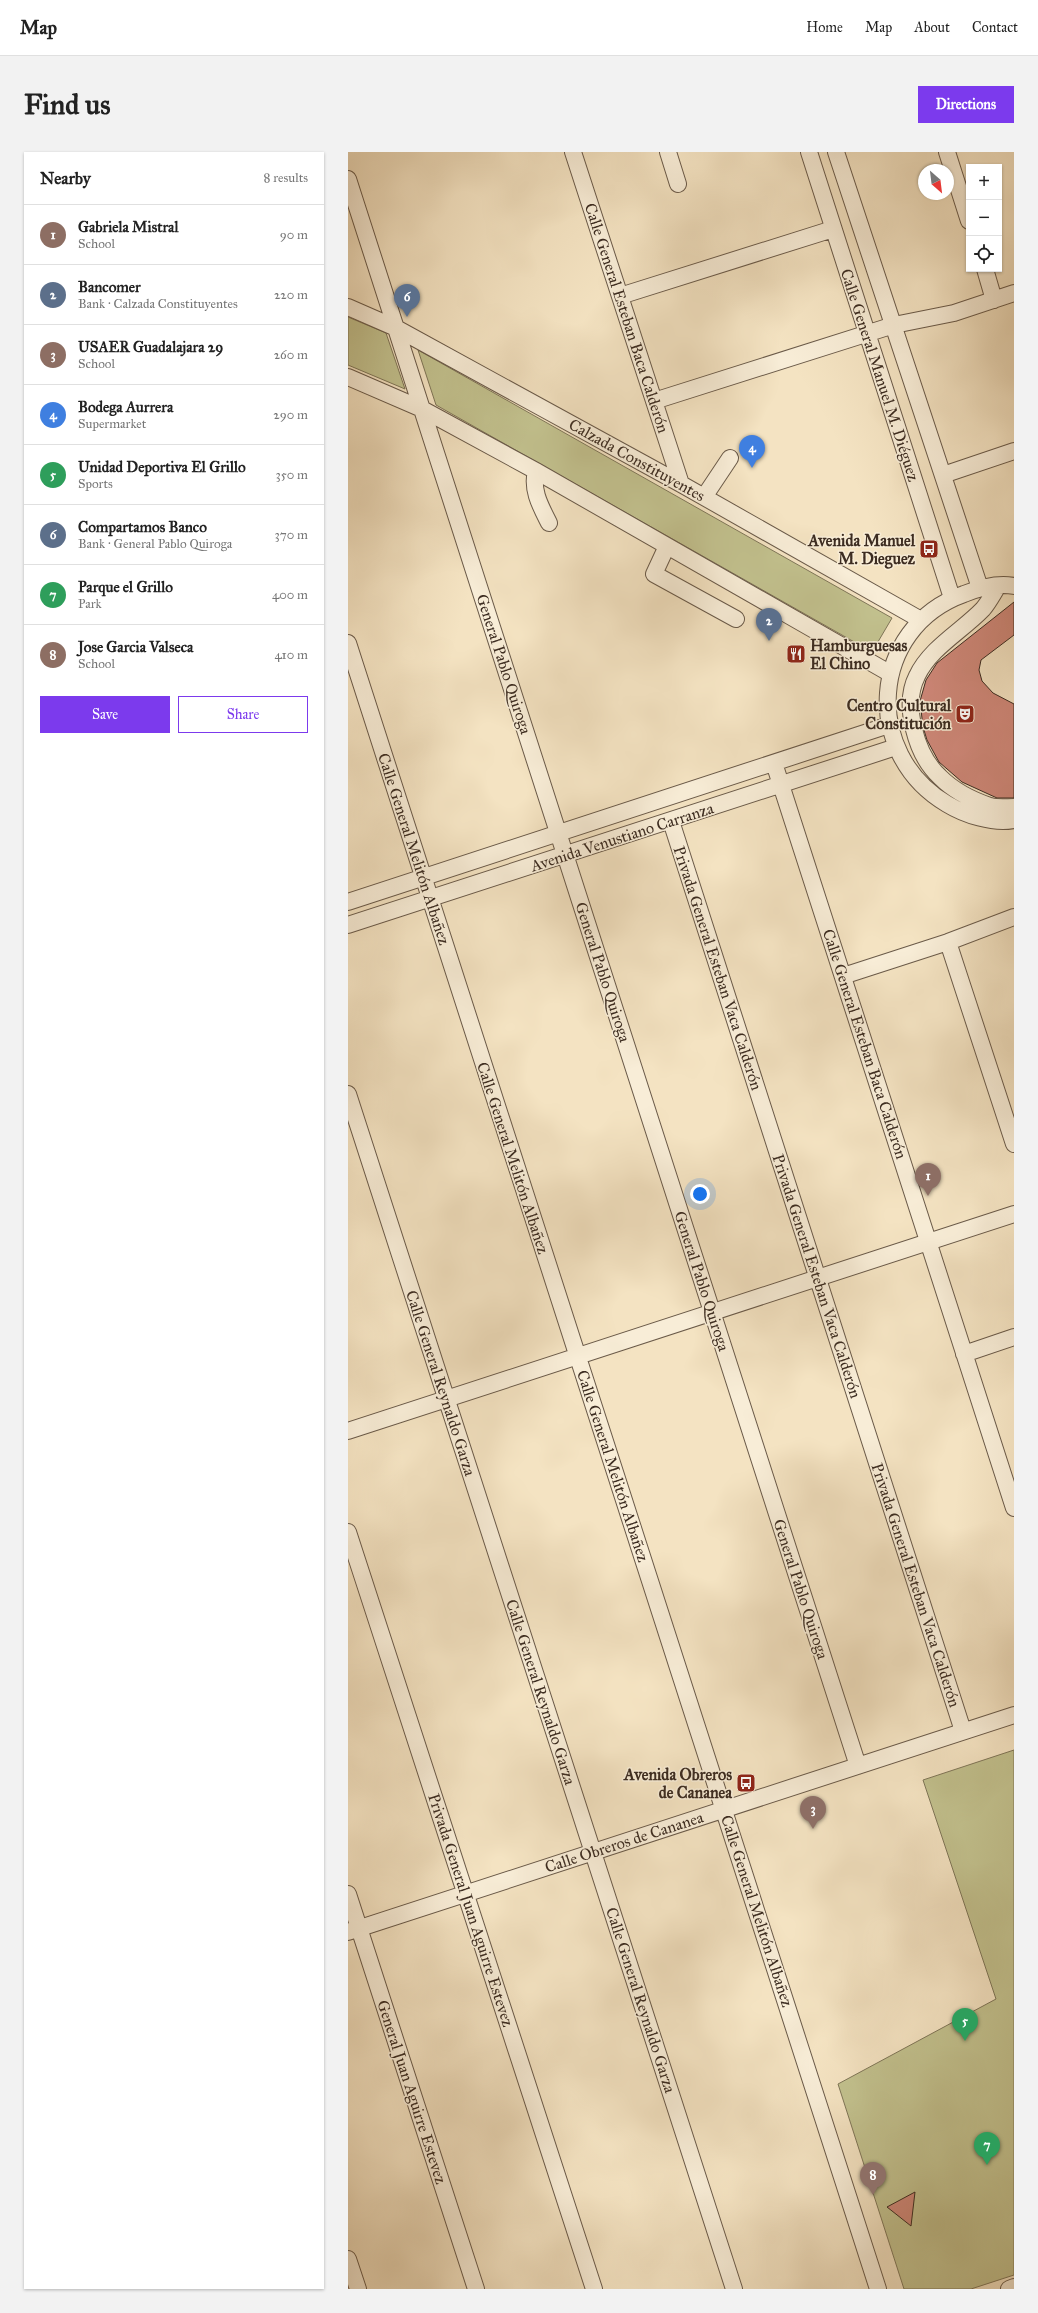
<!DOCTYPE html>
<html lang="en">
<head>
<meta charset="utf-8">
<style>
  :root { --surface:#fff; --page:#f2f2f2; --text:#222; --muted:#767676; --line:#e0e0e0; --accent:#7c3aed }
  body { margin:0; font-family:"IM FELL Great Primer",serif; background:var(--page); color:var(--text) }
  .controls { position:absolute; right:12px; top:12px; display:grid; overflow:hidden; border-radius:0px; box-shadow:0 1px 3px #0004 }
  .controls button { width:36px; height:36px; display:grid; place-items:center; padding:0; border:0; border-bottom:1px solid var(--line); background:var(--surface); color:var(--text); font:20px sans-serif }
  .compass { position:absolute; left:570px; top:12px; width:36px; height:36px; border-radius:50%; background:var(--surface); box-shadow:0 1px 3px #0004; rotate:152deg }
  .you { position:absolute; left:352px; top:1042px; width:14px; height:14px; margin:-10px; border:3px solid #fff; border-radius:50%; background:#1a73e8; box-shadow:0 0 0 6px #1a73e833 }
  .badge { display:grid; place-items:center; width:26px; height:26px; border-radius:50%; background:var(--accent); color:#fff; font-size:13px; font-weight:700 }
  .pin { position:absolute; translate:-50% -33px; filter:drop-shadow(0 1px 2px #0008) }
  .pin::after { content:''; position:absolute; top:21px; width:14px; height:12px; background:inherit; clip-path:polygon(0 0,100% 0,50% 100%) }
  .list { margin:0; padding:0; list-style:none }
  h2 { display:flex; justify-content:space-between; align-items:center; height:52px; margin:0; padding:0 16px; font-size:17px }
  h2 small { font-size:13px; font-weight:400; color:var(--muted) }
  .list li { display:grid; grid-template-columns:26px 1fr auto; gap:12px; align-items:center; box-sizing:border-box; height:60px; padding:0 16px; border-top:1px solid var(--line) }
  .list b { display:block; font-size:15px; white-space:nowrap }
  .list p { margin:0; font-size:13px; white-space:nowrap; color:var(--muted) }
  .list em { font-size:13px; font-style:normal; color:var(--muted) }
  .actions { display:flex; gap:8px; padding:12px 16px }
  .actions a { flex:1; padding:9px 0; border:1px solid var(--accent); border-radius:0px; text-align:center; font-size:14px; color:var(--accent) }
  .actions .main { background:var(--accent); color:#fff }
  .icon { flex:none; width:22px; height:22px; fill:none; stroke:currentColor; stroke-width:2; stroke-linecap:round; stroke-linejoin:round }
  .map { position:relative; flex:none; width:666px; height:2137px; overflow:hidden; border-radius:0px }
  header { display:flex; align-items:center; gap:24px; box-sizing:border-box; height:56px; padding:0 20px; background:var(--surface); border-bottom:1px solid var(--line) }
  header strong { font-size:19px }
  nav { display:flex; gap:22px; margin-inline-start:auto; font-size:14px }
  .intro { display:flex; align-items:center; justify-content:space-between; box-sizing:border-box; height:96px; padding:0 24px }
  h1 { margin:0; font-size:28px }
  .button { padding:10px 18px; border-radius:0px; background:var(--accent); color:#fff; font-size:14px; font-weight:700 }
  main { display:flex; gap:24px; padding:0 24px }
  aside { flex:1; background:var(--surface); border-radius:0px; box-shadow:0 1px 3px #0004 }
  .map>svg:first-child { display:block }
</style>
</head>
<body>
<header>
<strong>Map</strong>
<nav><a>Home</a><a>Map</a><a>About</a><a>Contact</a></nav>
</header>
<div class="intro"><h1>Find us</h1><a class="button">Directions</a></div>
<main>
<aside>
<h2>Nearby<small>8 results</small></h2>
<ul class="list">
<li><span class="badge" style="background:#8d6e63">1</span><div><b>Gabriela Mistral</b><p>School</p></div><em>90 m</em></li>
<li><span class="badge" style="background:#5c6f8a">2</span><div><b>Bancomer</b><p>Bank · Calzada Constituyentes</p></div><em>220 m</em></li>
<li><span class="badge" style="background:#8d6e63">3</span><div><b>USAER Guadalajara 29</b><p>School</p></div><em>260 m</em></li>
<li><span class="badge" style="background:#3f7fe0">4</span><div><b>Bodega Aurrera</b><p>Supermarket</p></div><em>290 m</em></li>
<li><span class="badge" style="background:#2e9e5b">5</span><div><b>Unidad Deportiva El Grillo</b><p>Sports</p></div><em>350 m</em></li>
<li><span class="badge" style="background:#5c6f8a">6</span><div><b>Compartamos Banco</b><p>Bank · General Pablo Quiroga</p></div><em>370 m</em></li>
<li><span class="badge" style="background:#2e9e5b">7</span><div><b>Parque el Grillo</b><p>Park</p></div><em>400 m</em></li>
<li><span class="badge" style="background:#8d6e63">8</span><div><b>Jose Garcia Valseca</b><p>School</p></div><em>410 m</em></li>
</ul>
<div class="actions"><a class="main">Save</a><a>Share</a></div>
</aside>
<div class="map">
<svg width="666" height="2137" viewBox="0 0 666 2137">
  <rect width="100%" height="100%" fill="#f4e3c2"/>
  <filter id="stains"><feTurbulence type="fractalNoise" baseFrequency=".005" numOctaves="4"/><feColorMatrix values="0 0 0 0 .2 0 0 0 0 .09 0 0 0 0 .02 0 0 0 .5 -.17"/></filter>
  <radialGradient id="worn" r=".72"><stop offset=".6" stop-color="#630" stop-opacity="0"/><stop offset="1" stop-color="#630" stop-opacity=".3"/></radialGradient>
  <path fill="#c2c18e" stroke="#7f7658" d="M 0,165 L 38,181 L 57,237 L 0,213 Z
    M 70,198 L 544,466 L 524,500 L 88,253 Z
    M 666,1598 L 666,2123 L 623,2137 L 556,2137 L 490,1932 L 648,1847 L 575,1628 Z"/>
  <path fill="#ce8778" stroke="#3c2c21" d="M 666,450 L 666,483 L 633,508 L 631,518 L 634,529 L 645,541 L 666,552 L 666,646 L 649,646 L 614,630 L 591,610 L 579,588 L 575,575 L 572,549 L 578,528 L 589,511 Z
    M 567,2040 L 563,2074 L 539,2055 Z"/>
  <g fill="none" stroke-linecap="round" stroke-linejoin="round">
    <defs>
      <path id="minor" d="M 225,0 L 333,332
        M 320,0 L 330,32
        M 461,0 L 604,446
        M 488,0 L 632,436
        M 599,0 L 621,69
        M 0,27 L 510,1614
        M 637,117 L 646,148
        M 272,144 L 485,77
        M 0,155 L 48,176 L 333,332 L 573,468
        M 0,225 L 74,257 L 188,319 L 543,522
        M 306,249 L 546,173 L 606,161 L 666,141
        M 188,319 C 183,338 193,355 201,371
        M 595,323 L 666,299
        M 356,345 L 382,306
        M 319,394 L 306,422 L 388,467
        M 650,434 C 645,442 641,450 635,457 C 614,479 582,496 569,524 C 554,553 568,603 592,625 C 605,638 624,648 642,654 C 649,656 658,655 666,655
        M 666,434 C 650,431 631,436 616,442 C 521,476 514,602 599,652 C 617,663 645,672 666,668
        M 0,491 L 530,2137
        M 426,611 L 666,1356
        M 323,669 L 615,1579
        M 0,750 L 541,573
        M 0,773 L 548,595
        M 600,790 L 666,992
        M 495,824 L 600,790 L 666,765
        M 0,942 L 386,2137
        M 616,1202 L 666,1185
        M 0,1279 L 666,1062
        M 0,1380 L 246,2137
        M 0,1742 L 128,2137
        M 0,1780 L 666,1563
        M 0,2107 L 10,2137
        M 661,2137 L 666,2135"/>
    </defs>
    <use href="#minor" stroke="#6a5a49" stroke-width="18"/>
    <use href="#minor" stroke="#f8edd7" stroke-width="16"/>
  </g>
  <defs>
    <symbol id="bus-square" viewBox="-11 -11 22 22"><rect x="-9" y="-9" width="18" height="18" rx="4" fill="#8f2418" stroke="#f8edd7"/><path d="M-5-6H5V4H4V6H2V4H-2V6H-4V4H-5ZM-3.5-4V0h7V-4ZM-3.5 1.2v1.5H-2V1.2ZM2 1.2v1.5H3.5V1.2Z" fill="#fff"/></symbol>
    <symbol id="restaurant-square" viewBox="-11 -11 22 22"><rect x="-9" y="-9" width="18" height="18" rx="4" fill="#8f2418" stroke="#f8edd7"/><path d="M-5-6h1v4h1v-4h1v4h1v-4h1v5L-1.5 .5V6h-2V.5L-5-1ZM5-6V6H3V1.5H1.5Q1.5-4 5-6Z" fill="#fff"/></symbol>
    <symbol id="theatre-square" viewBox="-11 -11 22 22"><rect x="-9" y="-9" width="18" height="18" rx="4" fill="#8f2418" stroke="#f8edd7"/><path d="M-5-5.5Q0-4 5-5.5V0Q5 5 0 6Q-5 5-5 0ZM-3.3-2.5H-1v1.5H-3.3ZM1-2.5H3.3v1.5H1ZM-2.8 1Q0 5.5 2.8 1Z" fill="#fff"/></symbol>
  </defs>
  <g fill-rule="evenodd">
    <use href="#bus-square" x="570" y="386" width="22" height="22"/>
    <use href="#restaurant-square" x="437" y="491" width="22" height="22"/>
    <use href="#theatre-square" x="606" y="551" width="22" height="22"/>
    <use href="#bus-square" x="387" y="1620" width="22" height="22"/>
  </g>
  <g text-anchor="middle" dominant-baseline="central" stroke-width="3" stroke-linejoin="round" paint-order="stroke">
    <g font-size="16" fill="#3c2c21" stroke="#f8edd7">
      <text transform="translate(279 166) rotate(72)">Calle General Esteban Baca Calderón</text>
      <text transform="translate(532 223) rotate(72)">Calle General Manuel M. Diéguez</text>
      <text transform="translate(289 308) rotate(29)">Calzada Constituyentes</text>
      <text transform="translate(156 512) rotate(72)">General Pablo Quiroga</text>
      <text transform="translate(274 685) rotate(-18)">Avenida Venustiano Carranza</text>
      <text transform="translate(66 697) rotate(72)">Calle General Melitón Albañez</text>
      <text transform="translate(370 816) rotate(72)">Privada General Esteban Vaca Calderón</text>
      <text transform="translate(255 820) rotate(72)">General Pablo Quiroga</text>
      <text transform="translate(517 892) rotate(72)">Calle General Esteban Baca Calderón</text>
      <text transform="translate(165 1006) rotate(72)">Calle General Melitón Albañez</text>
      <text transform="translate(469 1124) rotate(72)">Privada General Esteban Vaca Calderón</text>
      <text transform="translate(354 1129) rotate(72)">General Pablo Quiroga</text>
      <text transform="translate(93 1231) rotate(72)">Calle General Reynaldo Garza</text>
      <text transform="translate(265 1314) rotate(72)">Calle General Melitón Albañez</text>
      <text transform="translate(568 1433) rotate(72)">Privada General Esteban Vaca Calderón</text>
      <text transform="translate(453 1437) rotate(72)">General Pablo Quiroga</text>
      <text transform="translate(193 1540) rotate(72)">Calle General Reynaldo Garza</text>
      <text transform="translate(276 1690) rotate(-18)">Calle Obreros de Cananea</text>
      <text transform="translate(123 1758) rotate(72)">Privada General Juan Aguirre Estevez</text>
      <text transform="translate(409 1759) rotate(72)">Calle General Melitón Albañez</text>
      <text transform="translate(293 1848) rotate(72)">Calle General Reynaldo Garza</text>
      <text transform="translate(64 1940) rotate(72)">General Juan Aguirre Estevez</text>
    </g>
    <g font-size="16" font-weight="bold" fill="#3c2c21" stroke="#f8edd7" text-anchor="end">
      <text x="567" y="388">Avenida Manuel<tspan x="567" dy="18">M. Dieguez</tspan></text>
      <text x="462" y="493" text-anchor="start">Hamburguesas<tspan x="462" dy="18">El Chino</tspan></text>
      <text x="603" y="553">Centro Cultural<tspan x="603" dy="18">Constitución</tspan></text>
      <text x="384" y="1622">Avenida Obreros<tspan x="384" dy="18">de Cananea</tspan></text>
    </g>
  </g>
  <rect width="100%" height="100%" filter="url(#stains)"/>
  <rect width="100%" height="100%" fill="url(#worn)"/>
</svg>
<div class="controls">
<button>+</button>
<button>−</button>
<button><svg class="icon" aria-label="locate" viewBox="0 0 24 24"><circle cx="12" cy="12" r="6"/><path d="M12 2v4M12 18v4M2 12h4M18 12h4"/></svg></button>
</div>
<svg class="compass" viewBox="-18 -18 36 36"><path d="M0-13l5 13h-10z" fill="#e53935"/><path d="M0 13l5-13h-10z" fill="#767676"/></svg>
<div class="you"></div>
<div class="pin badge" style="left:580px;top:1044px;background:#8d6e63">1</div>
<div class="pin badge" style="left:421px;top:489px;background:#5c6f8a">2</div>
<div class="pin badge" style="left:465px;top:1677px;background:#8d6e63">3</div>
<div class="pin badge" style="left:404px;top:316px;background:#3f7fe0">4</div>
<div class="pin badge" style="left:617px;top:1889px;background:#2e9e5b">5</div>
<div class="pin badge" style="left:59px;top:165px;background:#5c6f8a">6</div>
<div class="pin badge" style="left:639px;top:2013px;background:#2e9e5b">7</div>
<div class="pin badge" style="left:525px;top:2043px;background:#8d6e63">8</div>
</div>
</main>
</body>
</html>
